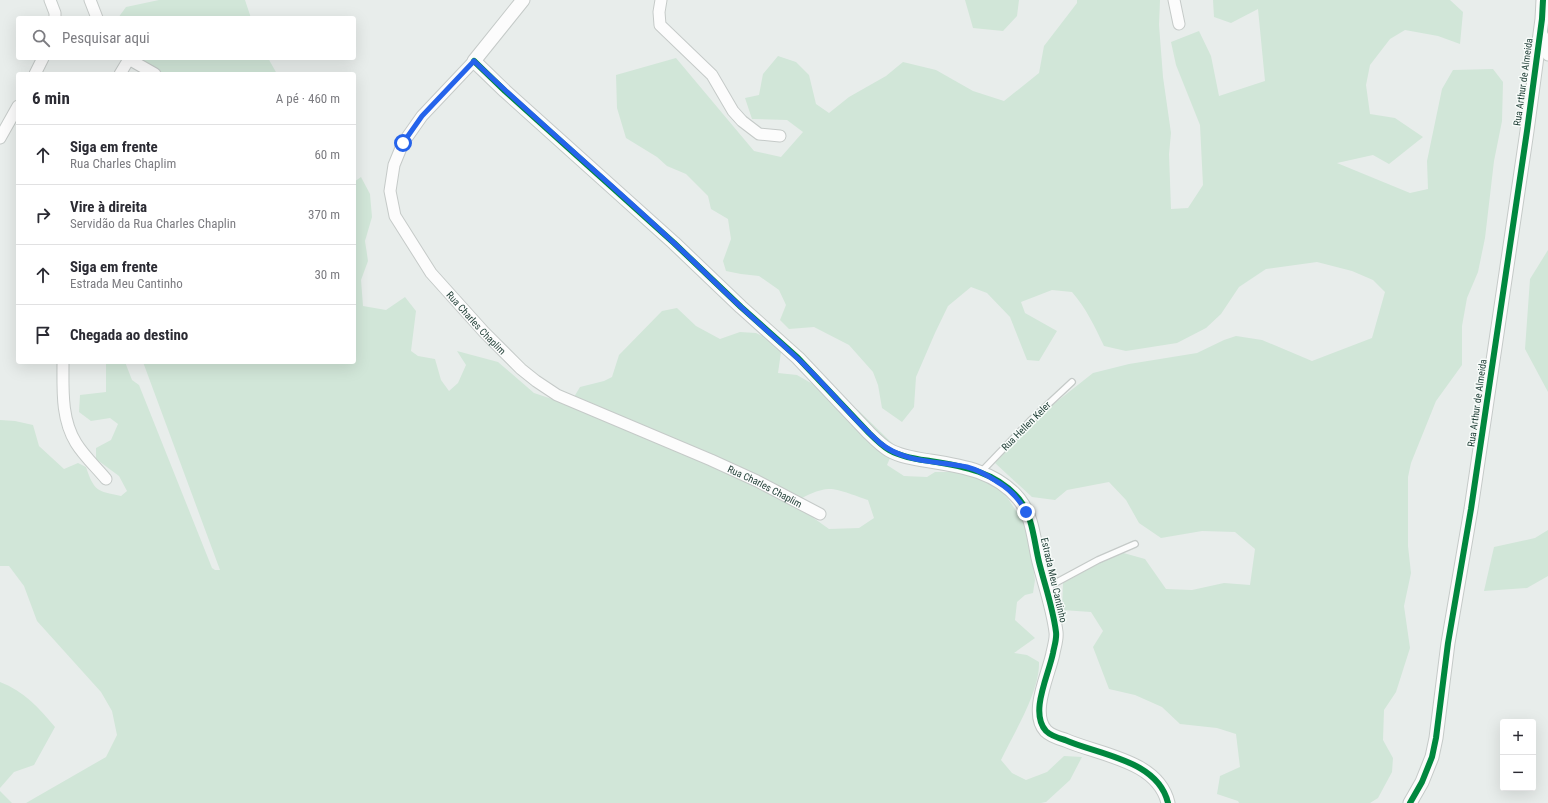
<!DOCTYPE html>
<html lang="pt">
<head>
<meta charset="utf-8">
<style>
  :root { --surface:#fff; --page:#f7f7f7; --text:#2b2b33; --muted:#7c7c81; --line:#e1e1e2 }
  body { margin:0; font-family:"Roboto Condensed",sans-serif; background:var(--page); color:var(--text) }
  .controls { position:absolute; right:12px; bottom:12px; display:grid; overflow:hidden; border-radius:4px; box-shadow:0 4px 16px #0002 }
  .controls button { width:36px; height:36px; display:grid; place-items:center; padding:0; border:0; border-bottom:1px solid var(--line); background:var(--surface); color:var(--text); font:20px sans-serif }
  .stop { position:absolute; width:12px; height:12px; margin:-9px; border:3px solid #2563eb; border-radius:50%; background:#fff }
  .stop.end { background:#2563eb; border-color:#fff; box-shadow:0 1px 4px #0008 }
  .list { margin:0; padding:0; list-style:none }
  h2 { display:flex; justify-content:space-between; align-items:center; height:52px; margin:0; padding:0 16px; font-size:17px }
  h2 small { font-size:13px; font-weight:400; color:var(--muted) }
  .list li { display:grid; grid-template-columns:26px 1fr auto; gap:12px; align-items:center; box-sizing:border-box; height:60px; padding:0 16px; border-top:1px solid var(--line) }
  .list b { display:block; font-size:15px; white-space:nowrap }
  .list p { margin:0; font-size:13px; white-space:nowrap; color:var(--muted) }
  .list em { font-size:13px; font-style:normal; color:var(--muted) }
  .icon { flex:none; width:22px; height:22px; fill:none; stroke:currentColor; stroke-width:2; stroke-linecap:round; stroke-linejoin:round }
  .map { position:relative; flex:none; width:1548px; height:803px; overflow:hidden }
  .search { position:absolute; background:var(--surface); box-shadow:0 4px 16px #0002; left:16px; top:16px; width:340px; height:44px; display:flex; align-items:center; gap:10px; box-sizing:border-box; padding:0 14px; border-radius:4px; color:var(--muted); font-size:15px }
  .panel { position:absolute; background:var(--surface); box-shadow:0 4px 16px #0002; left:16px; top:72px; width:340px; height:292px; border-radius:4px }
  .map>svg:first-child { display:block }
</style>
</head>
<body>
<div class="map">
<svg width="1548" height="803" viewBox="0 0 1548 803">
  <rect width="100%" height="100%" fill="#e8edeb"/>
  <path fill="#d1e6d8" d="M 159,0 L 245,0 L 251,18 L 118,18 L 126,7 Z
    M 965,0 L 1019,0 L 1017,16 L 1003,31 L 973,28 Z
    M 1077,0 L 1160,0 L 1159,25 L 1163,77 L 1171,133 L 1169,154 L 1171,209 L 1188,208 L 1203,185 L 1200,125 L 1176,65 L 1171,42 L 1199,31 L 1211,56 L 1219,96 L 1265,81 L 1258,9 L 1231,23 L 1214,17 L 1213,0 L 1450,0 L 1463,12 L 1460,44 L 1438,36 L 1405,30 L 1390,39 L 1370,65 L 1366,85 L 1370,114 L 1395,118 L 1423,137 L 1389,164 L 1373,155 L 1337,163 L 1410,193 L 1428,189 L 1427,161 L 1442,89 L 1453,70 L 1493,69 L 1503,82 L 1502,121 L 1494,161 L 1485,238 L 1478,272 L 1467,298 L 1462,326 L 1462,365 L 1436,401 L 1411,463 L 1408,477 L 1408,546 L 1411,573 L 1404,606 L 1410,648 L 1396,692 L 1384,710 L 1383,740 L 1393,758 L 1392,772 L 1378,798 L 1370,803 L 1239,803 L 1238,801 L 1217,794 L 1220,776 L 1240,767 L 1236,734 L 1217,728 L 1180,724 L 1162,707 L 1135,695 L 1109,689 L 1093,647 L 1103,631 L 1091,612 L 1062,610 L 1063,583 L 1120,552 L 1145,559 L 1166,589 L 1192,590 L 1224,583 L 1250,585 L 1255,549 L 1235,532 L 1202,531 L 1161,538 L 1139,523 L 1126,500 L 1109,482 L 1067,490 L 1055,500 L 1032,497 L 995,463 L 1000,455 L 1041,414 L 1093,373 L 1129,364 L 1197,353 L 1224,340 L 1236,336 L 1262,340 L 1312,361 L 1372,338 L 1385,292 L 1373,280 L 1352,271 L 1317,262 L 1266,269 L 1239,287 L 1221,314 L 1206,328 L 1177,343 L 1126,351 L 1104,346 C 1095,327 1086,308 1072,292 L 1052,290 L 1021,302 L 1025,313 L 1057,331 L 1039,361 L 1027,360 L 1010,317 L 987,293 L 971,287 L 948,306 L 935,333 L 916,377 L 914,407 L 902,422 L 882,408 L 878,385 L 873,372 L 849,345 L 814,327 L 789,329 L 780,320 L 786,305 L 779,290 L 759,276 L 741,274 L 726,271 L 723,261 L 731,239 L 728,219 L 711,209 L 708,196 L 686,174 L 667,166 L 657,157 L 626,138 L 617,108 L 616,75 L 676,58 L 754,151 L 781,157 L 803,132 L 787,120 L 752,119 L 745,98 L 759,95 L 763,74 L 778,56 L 796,62 L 809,75 L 816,104 L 829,113 L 849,97 L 886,76 L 903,62 L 936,70 L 973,91 L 1004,101 L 1039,73 L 1044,46 L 1077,3 Z
    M 140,58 L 268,58 L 277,74 L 164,74 Z
    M 361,177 L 370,194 L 372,217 L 365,241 L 368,261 L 361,280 L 363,306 L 386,310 L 405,297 L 416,311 L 411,351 L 418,356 L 435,359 L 441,380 L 449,391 L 458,383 L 466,365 L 457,351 L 498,362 L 534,393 L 588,411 L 750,482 L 808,514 L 829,529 L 859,528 L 874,518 L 868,500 C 859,497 837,488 828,489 C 817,490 808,495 798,500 L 574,397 L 580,387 L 604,381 L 612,377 L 619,355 L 662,311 L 677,308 L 696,326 L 720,339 L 740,332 L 756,333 L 782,345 L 778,373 L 797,375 L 858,410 L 895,446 L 887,465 L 904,476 L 927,477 L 935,472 L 976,472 L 1003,491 L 1028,529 L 1035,580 L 1033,593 L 1025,595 L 1017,602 L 1015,620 L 1035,638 L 1014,653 L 1027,655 L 1039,662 C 1040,691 1014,733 1001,760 L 1012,773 L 1026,780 L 1047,772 L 1064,756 L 1082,757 L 1070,780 L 1046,802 L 1041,803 L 26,803 L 106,757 L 117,735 L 112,711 L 101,692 L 37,621 L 24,586 L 9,566 L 0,566 L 0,420 L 15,421 L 33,425 L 39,446 L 64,469 L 78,463 L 86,467 C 94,491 97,491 121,496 L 127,491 L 119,476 L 96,459 L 96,448 L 111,440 L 118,424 L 110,418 L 91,421 L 79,412 L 80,395 L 106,392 L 106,362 L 125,362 L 132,380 L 139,385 L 212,568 L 215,570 L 220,570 L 143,362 L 354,362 L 354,182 Z
    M 1548,250 L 1548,392 L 1525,349 L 1530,279 Z
    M 1548,530 L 1548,576 L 1527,588 L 1484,591 L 1494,547 L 1535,538 Z
    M 0,682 C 24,691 39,708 55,727 L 34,765 L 14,772 L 0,788 Z
    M 0,791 L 12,803 L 0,803 Z"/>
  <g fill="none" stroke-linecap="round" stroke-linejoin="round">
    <defs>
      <path id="service" d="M 981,472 L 1030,421 L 1072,382
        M 1046,588 L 1098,560 L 1135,544"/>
      <g id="minor">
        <path d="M 50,0 L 55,13 L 55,18"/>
        <path d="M 90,0 L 97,18"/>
        <path d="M 661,0 L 659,12 L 660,25 L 712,75 L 733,111 L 742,121 L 759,134 L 780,136"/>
        <path d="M 1174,0 L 1179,24"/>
        <path d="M 1540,31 L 1545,40 L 1548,55"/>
        <path d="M 127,58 L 155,74"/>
        <path id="s1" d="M 474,61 L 422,116 L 403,143 L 394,165 L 390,191 L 395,216 L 431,273 L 484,332 L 521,369 L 536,381 L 557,395 L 711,460 L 757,481 L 820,514"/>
        <path d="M 35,74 L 43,58"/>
        <path d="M 120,74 L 129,59"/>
        <path d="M 0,138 L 18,106"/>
        <path d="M 63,362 C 63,389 61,419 76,443 C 84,456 96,467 106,479"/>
      </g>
      <path id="tertiary" d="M 523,0 L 474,61 L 505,91 L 674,243 L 741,307 L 798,358 L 869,433 C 875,439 882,446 889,450 C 901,457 917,459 930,461 C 963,466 997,472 1019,499 C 1033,516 1034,542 1039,562 C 1045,586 1053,608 1056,632 C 1057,639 1054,647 1053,653 C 1049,674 1029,713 1046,731 C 1051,736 1058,738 1065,740 C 1099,755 1158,760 1168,803
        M 1410,803 L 1422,782 L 1432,757 L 1436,738 L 1448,643 L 1471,509 L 1527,131 L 1542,19 L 1543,0"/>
    </defs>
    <use href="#service" stroke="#c5cac8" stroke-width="8"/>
    <use href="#minor" stroke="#c5cac8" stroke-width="13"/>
    <use href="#tertiary" stroke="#c5cac8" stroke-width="15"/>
    <use href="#service" stroke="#fcfcfc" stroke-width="5.5"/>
    <use href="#minor" stroke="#fcfcfc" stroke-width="11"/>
    <use href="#tertiary" stroke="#fcfcfc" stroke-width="13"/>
    <defs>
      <path id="cycleway" d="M 474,61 L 505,91 L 674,243 L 741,307 L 798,358 L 869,433 C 875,439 882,446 889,450 C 901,457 917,459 930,461 C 963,466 997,472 1019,499 C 1033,516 1034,542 1039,562 C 1045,586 1053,608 1056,632 C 1057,639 1054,647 1053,653 C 1049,674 1029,713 1046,731 C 1051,736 1058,738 1065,740 C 1099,755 1158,760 1168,803
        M 1410,803 L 1422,782 L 1432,757 L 1436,738 L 1448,643 L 1471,509 L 1527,131 L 1542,19 L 1543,0"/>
    </defs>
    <use href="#cycleway" stroke="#f7fbf9" stroke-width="8"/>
    <use href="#cycleway" stroke="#00873e" stroke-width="6"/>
  </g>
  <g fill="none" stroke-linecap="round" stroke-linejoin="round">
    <path stroke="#2563eb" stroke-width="5" d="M 403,143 L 422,116 L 474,61 C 539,123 608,181 674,243 C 696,263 717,285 740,306 C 758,323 778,340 796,357 C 826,384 850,417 880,443 C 904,463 938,461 967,467 C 978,470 987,475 996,481 C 1010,489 1019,498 1026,512"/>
  </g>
  <g text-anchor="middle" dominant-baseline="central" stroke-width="3" stroke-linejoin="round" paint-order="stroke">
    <g font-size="10" fill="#24423a" stroke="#f7fbf9">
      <text transform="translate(1523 82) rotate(-82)">Rua Arthur de Almeida</text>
      <text stroke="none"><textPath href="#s1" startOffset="319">Rua Charles Chaplim</textPath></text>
      <text transform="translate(1477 403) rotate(-82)">Rua Arthur de Almeida</text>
      <text transform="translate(1026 426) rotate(-45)">Rua Hellen Keler</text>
      <text stroke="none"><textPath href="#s1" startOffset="655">Rua Charles Chaplim</textPath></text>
      <text transform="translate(1054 580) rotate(77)">Estrada Meu Cantinho</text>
    </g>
  </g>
</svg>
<div class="controls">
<button>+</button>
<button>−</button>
</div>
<div class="stop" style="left:403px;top:143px"></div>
<div class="stop end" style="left:1026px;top:512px"></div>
<div class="search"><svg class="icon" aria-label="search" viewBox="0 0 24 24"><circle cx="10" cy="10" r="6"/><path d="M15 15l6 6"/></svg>Pesquisar aqui</div>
<section class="panel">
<h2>6 min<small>A pé · 460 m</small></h2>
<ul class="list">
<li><svg class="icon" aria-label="ahead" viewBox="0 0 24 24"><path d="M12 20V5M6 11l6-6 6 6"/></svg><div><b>Siga em frente</b><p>Rua Charles Chaplim</p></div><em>60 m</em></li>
<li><svg class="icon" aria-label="right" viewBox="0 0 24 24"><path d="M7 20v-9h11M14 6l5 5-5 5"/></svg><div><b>Vire à direita</b><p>Servidão da Rua Charles Chaplin</p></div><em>370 m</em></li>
<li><svg class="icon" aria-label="ahead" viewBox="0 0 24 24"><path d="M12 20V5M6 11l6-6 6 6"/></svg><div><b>Siga em frente</b><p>Estrada Meu Cantinho</p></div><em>30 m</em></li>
<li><svg class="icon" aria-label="arrive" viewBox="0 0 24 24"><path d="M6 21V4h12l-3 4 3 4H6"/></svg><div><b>Chegada ao destino</b></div></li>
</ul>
</section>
</div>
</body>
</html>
